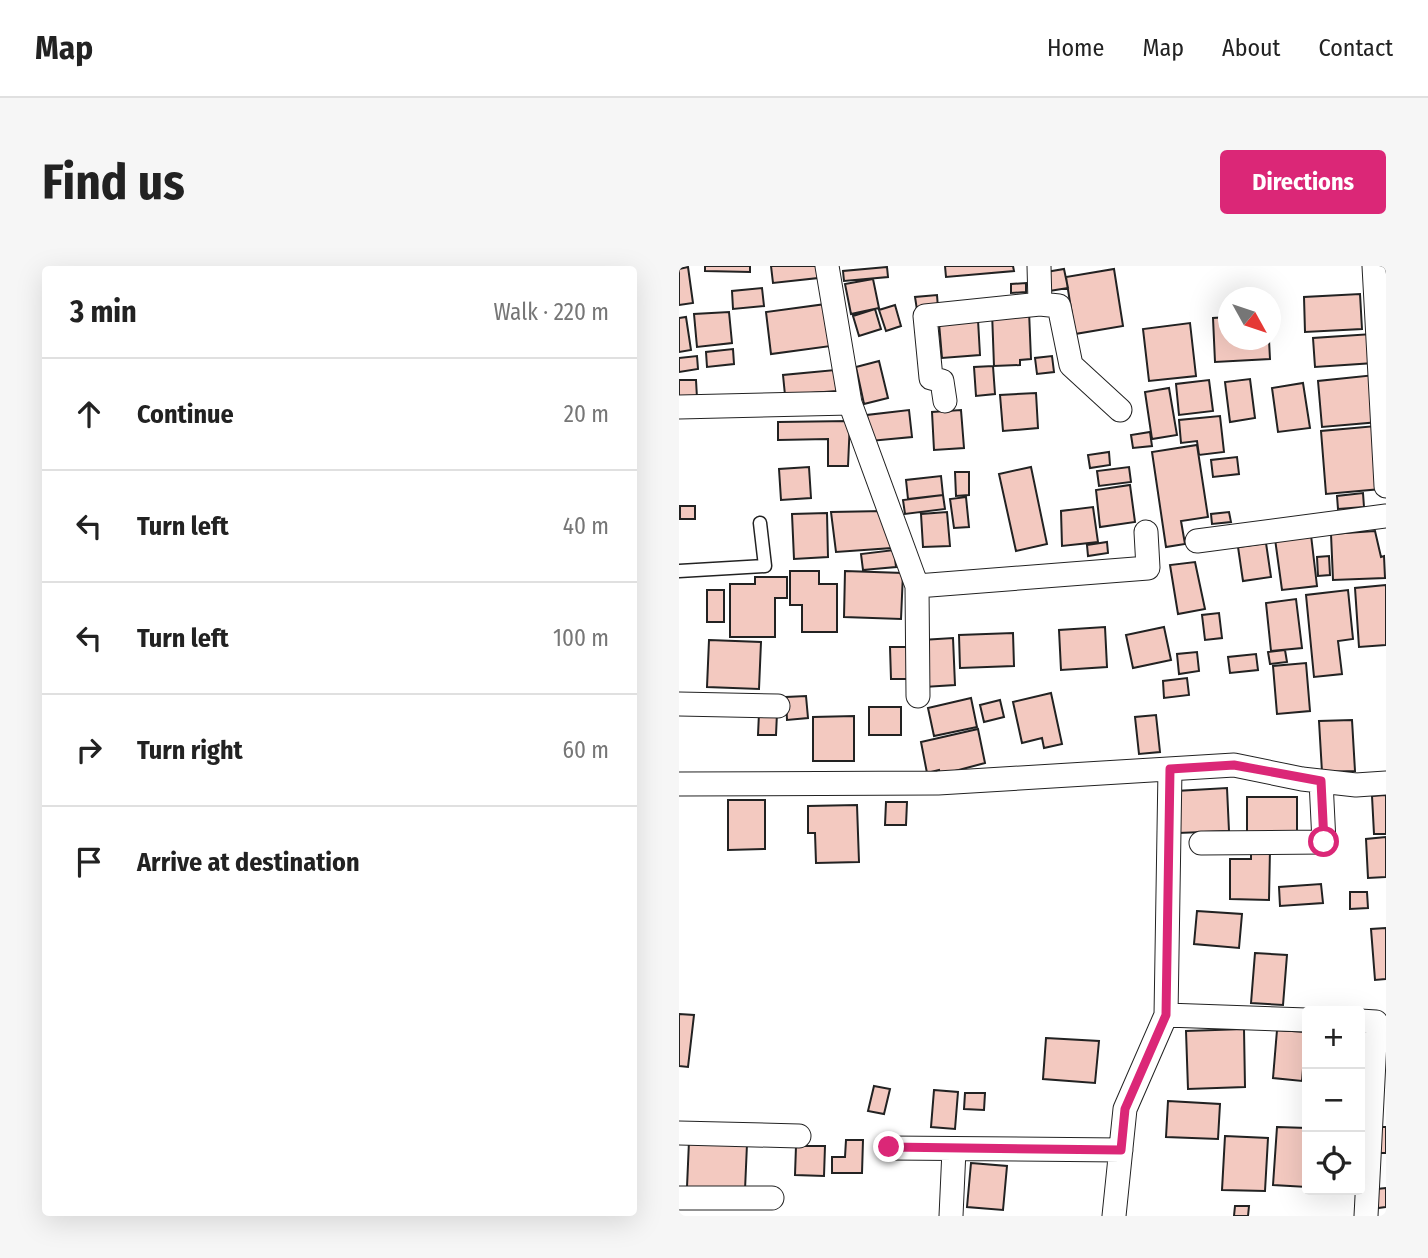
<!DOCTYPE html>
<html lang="en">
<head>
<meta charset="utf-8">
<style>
  :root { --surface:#fff; --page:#f6f6f6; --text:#222; --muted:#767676; --line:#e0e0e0; --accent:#db2777 }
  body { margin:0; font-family:"Fira Sans Condensed",sans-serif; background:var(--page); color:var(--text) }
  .controls { position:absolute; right:21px; bottom:21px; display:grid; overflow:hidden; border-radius:7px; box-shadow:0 7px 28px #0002 }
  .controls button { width:63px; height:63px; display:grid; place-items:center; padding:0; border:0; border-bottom:2px solid var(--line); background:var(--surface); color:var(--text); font:35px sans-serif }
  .compass { position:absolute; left:539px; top:21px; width:63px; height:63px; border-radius:50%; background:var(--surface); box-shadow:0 7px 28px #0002; rotate:130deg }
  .stop { position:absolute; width:21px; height:21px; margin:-16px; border:5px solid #db2777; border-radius:50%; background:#fff }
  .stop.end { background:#db2777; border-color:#fff; box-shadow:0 2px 7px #0008 }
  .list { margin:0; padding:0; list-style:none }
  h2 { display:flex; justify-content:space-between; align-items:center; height:91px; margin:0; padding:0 28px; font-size:30px }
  h2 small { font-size:23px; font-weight:400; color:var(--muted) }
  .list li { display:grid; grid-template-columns:46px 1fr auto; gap:21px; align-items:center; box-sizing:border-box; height:112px; padding:0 28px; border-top:2px solid var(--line) }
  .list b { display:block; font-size:26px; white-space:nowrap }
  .list em { font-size:23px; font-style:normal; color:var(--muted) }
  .icon { flex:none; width:38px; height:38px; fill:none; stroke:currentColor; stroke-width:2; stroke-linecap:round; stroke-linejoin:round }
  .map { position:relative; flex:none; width:707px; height:950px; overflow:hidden; border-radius:7px }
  header { display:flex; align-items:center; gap:42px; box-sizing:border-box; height:98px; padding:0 35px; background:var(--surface); border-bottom:2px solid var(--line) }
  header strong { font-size:33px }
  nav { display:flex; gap:38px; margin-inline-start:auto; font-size:24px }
  .intro { display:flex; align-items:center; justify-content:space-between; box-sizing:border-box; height:168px; padding:0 42px }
  h1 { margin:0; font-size:49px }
  .button { padding:18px 32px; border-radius:7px; background:var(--accent); color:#fff; font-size:24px; font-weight:700 }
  main { display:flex; gap:42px; padding:0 42px }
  aside { flex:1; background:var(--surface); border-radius:7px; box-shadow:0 7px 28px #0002 }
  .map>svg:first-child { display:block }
</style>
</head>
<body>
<header>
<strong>Map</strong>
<nav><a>Home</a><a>Map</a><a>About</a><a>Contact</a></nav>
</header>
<div class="intro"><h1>Find us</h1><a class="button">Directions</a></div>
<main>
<aside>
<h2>3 min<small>Walk · 220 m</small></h2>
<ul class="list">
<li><svg class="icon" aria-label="ahead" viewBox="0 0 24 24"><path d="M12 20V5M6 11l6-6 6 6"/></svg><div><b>Continue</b></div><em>20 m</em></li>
<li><svg class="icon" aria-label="left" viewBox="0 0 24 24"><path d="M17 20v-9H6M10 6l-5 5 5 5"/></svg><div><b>Turn left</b></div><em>40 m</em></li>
<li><svg class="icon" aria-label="left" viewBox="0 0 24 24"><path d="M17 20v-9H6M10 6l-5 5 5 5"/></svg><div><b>Turn left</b></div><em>100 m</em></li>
<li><svg class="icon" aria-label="right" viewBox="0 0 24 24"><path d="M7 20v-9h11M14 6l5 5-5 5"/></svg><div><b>Turn right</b></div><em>60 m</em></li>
<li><svg class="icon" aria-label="arrive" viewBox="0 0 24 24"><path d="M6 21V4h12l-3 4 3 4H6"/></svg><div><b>Arrive at destination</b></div></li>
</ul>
</aside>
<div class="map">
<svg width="707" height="950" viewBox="0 0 707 950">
  <rect width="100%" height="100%" fill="#fff"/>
  <path fill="#f3c9c0" stroke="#222" stroke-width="2" d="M 26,0 L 71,0 L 71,6 L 26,5 Z
    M 92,0 L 137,0 L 139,12 L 94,17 Z
    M 266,0 L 334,0 L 335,5 L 267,11 Z
    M 9,1 L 14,37 L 0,39 L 0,3 Z
    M 208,1 L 209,11 L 165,15 L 164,5 Z
    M 385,3 L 389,22 L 364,26 L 361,7 Z
    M 435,3 L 444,60 L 396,68 L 387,11 Z
    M 194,13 L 200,42 L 172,48 L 166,18 Z
    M 347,17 L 347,26 L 332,27 L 332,18 Z
    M 83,22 L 85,40 L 54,43 L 53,25 Z
    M 681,28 L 683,63 L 626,66 L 625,31 Z
    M 258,29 L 259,42 L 238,44 L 236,31 Z
    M 147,38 L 152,80 L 92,88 L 87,46 Z
    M 216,39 L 222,60 L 207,65 L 200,44 Z
    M 196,43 L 202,63 L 180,70 L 174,50 Z
    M 350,45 L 352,93 L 341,94 L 341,99 L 315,100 L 313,46 Z
    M 50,46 L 53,77 L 18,81 L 15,48 Z
    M 7,51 L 12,84 L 0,86 L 0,52 Z
    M 550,51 L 550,74 L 590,74 L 591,93 L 536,96 L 534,52 Z
    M 299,54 L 301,89 L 263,92 L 260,57 Z
    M 511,57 L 517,110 L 470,115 L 464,63 Z
    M 693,68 L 695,97 L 636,101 L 634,72 Z
    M 54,83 L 55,98 L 28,101 L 27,86 Z
    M 18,90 L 19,103 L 0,106 L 0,92 Z
    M 373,90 L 375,106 L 358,108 L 356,92 Z
    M 200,95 L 209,132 L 185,138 L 177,101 Z
    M 314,100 L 316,128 L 297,130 L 295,101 Z
    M 156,104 L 158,125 L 106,129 L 104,109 Z
    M 696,109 L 700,156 L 643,161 L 639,115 Z
    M 571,113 L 576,152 L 551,156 L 546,116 Z
    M 0,114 L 17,114 L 18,132 L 0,132 Z
    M 530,114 L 534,145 L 500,149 L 497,118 Z
    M 624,117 L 631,162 L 599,166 L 593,122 Z
    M 490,122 L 498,169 L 473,173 L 466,126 Z
    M 357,127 L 359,162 L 324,165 L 321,129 Z
    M 230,144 L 233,171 L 191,175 L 188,149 Z
    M 282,144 L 285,182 L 255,184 L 253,146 Z
    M 541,150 L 545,186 L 520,189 L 518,175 L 502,177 L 500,154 Z
    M 171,155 L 169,200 L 149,200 L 149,173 L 99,174 L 99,156 Z
    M 697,160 L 702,223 L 647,228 L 642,165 Z
    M 471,166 L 473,180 L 454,182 L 452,169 Z
    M 518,179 L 529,251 L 502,255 L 506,278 L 487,281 L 473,186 Z
    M 430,186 L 431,199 L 411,202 L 409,189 Z
    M 558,191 L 560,208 L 534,211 L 532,194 Z
    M 130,201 L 132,232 L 102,234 L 100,203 Z
    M 352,201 L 368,278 L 337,285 L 320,208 Z
    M 450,201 L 452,216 L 420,220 L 418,205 Z
    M 276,206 L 290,206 L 290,229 L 277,230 Z
    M 262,210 L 264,229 L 229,233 L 227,214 Z
    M 451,219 L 456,256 L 421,261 L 417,224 Z
    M 684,227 L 685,241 L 659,243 L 658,230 Z
    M 264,229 L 266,243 L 226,248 L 224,234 Z
    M 287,231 L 290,261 L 275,262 L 271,233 Z
    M 1,240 L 16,240 L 16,253 L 1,253 Z
    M 414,241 L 419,276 L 383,280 L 382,245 Z
    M 205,245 L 213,282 L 157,286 L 152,246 Z
    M 268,246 L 271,280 L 244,281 L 242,248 Z
    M 550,246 L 552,256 L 533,258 L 532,248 Z
    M 148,247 L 149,291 L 115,293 L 113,248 Z
    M 696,265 L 702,291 L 705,290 L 706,312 L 654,314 L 652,268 Z
    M 632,269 L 638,320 L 603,324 L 596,273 Z
    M 428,276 L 429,287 L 409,290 L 408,279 Z
    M 587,277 L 592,311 L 564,315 L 559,281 Z
    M 215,284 L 217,301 L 184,304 L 182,288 Z
    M 650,290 L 651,309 L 639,310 L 638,291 Z
    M 516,296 L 526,343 L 499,348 L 491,299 Z
    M 111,305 L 140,305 L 140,318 L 158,318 L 158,366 L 123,366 L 123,339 L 111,339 Z
    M 166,305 L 224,307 L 222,353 L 165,351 Z
    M 76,311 L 108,311 L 108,332 L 96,332 L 96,371 L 51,371 L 51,318 L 76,318 Z
    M 707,319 L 707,379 L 680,381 L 676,322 Z
    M 28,324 L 45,324 L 45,356 L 28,356 Z
    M 669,324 L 674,373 L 659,375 L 663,408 L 635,411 L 627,329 Z
    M 617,333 L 623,382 L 592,385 L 587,337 Z
    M 540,347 L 543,372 L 526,374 L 523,349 Z
    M 426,361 L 428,401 L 382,404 L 380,364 Z
    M 485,361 L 492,394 L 454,402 L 447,369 Z
    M 334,367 L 335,400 L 281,402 L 280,369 Z
    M 274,372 L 276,419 L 245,421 L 243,374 Z
    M 30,374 L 82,376 L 80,423 L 28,421 Z
    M 211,381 L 234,381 L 234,413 L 212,413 Z
    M 606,384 L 608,396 L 591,398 L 589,386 Z
    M 518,386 L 520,405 L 500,408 L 498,388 Z
    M 577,388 L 579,404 L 551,407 L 549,391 Z
    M 627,397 L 631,445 L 598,448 L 594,400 Z
    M 508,412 L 510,429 L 485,432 L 484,415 Z
    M 372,427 L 383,478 L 365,482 L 363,472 L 343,477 L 334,436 Z
    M 127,430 L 129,452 L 108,454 L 107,431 Z
    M 292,432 L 298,461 L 255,470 L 249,442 Z
    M 321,434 L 325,451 L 305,456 L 301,439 Z
    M 190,441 L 222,441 L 222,469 L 190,469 Z
    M 80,447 L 98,447 L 97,469 L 79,469 Z
    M 477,449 L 481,486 L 460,488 L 456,451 Z
    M 175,450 L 175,495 L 134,495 L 134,451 Z
    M 673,454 L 676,505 L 643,506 L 640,455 Z
    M 299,463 L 306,497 L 261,509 L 260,504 L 248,507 L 242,476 Z
    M 548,522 L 550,565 L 499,567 L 497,525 Z
    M 707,529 L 707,568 L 695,568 L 693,530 Z
    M 568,531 L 618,531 L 618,567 L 568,567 Z
    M 49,534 L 86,534 L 86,583 L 49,584 Z
    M 207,536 L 228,536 L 227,559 L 206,559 Z
    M 178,539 L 180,596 L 137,597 L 136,567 L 129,567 L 129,540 Z
    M 707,571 L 707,611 L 689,612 L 687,573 Z
    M 572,582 L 591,583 L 590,634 L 551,633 L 551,593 L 572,593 Z
    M 642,618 L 644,637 L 601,640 L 600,621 Z
    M 671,626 L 688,626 L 689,642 L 671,643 Z
    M 518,645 L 563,648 L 560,682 L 515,678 Z
    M 707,662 L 707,713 L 696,714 L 692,663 Z
    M 576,687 L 608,689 L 604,739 L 572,737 Z
    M 0,748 L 15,749 L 9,801 L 0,800 Z
    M 565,763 L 566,821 L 509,823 L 507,765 Z
    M 598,764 L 627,766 L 623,815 L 594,812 Z
    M 367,772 L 420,775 L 416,817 L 364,813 Z
    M 195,820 L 211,823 L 205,848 L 189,845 Z
    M 255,824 L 279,826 L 276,863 L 252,861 Z
    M 286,827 L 306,827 L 305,844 L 285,843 Z
    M 489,835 L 541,838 L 539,873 L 487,871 Z
    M 598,861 L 628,862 L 628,921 L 594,919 Z
    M 698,861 L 707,861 L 707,887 L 700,887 Z
    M 546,870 L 589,872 L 586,925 L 543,924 Z
    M 167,874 L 184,874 L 183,907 L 153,907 L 153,891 L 166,891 Z
    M 10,875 L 68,878 L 66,924 L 8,921 Z
    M 117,880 L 146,880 L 145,910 L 116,909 Z
    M 292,897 L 328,900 L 324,944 L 288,941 Z
    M 707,922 L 707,941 L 699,942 L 698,923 Z
    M 556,940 L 570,940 L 569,950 L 555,950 Z"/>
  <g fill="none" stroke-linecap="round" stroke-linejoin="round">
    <defs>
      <path id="service" d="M 0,305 L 86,300 L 81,257"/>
      <path id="minor" d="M 148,0 L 171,137 L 238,320 L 239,430
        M 695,0 L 707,220
        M 361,38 L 380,40 L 392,99 L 441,144
        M 266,135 L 263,115 L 252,112 L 246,50 L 361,38 L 360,0
        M 0,141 L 171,137
        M 518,275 L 707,250
        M 238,320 L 469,302 L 467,266
        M 0,438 L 99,440
        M 0,518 L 259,517 L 555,499 L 623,513 L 677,519 L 707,517
        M 522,577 L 645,576 L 642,515
        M 487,749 L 628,754
        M 681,755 L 697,756 L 687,950
        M 0,867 L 120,870
        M 210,882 L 442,884
        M 0,932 L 93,932
        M 272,950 L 275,884
        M 435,950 L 446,843 L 487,749 L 491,503"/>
    </defs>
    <use href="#service" stroke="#222" stroke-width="15"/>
    <use href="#minor" stroke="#222" stroke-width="25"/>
    <use href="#service" stroke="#fff" stroke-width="12"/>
    <use href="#minor" stroke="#fff" stroke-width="23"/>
  </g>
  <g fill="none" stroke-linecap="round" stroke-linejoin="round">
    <path stroke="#db2777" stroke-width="9" d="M 210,881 L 442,884 L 446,843 L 487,749 L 491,503 L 555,499 L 642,515 L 645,576"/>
  </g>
</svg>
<div class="controls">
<button>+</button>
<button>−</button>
<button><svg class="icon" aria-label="locate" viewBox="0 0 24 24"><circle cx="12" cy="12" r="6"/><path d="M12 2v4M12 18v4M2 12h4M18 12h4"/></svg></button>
</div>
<svg class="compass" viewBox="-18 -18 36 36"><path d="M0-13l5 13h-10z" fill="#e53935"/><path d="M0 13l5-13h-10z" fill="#767676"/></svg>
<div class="stop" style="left:645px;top:576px"></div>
<div class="stop end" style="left:210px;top:881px"></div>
</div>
</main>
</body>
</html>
